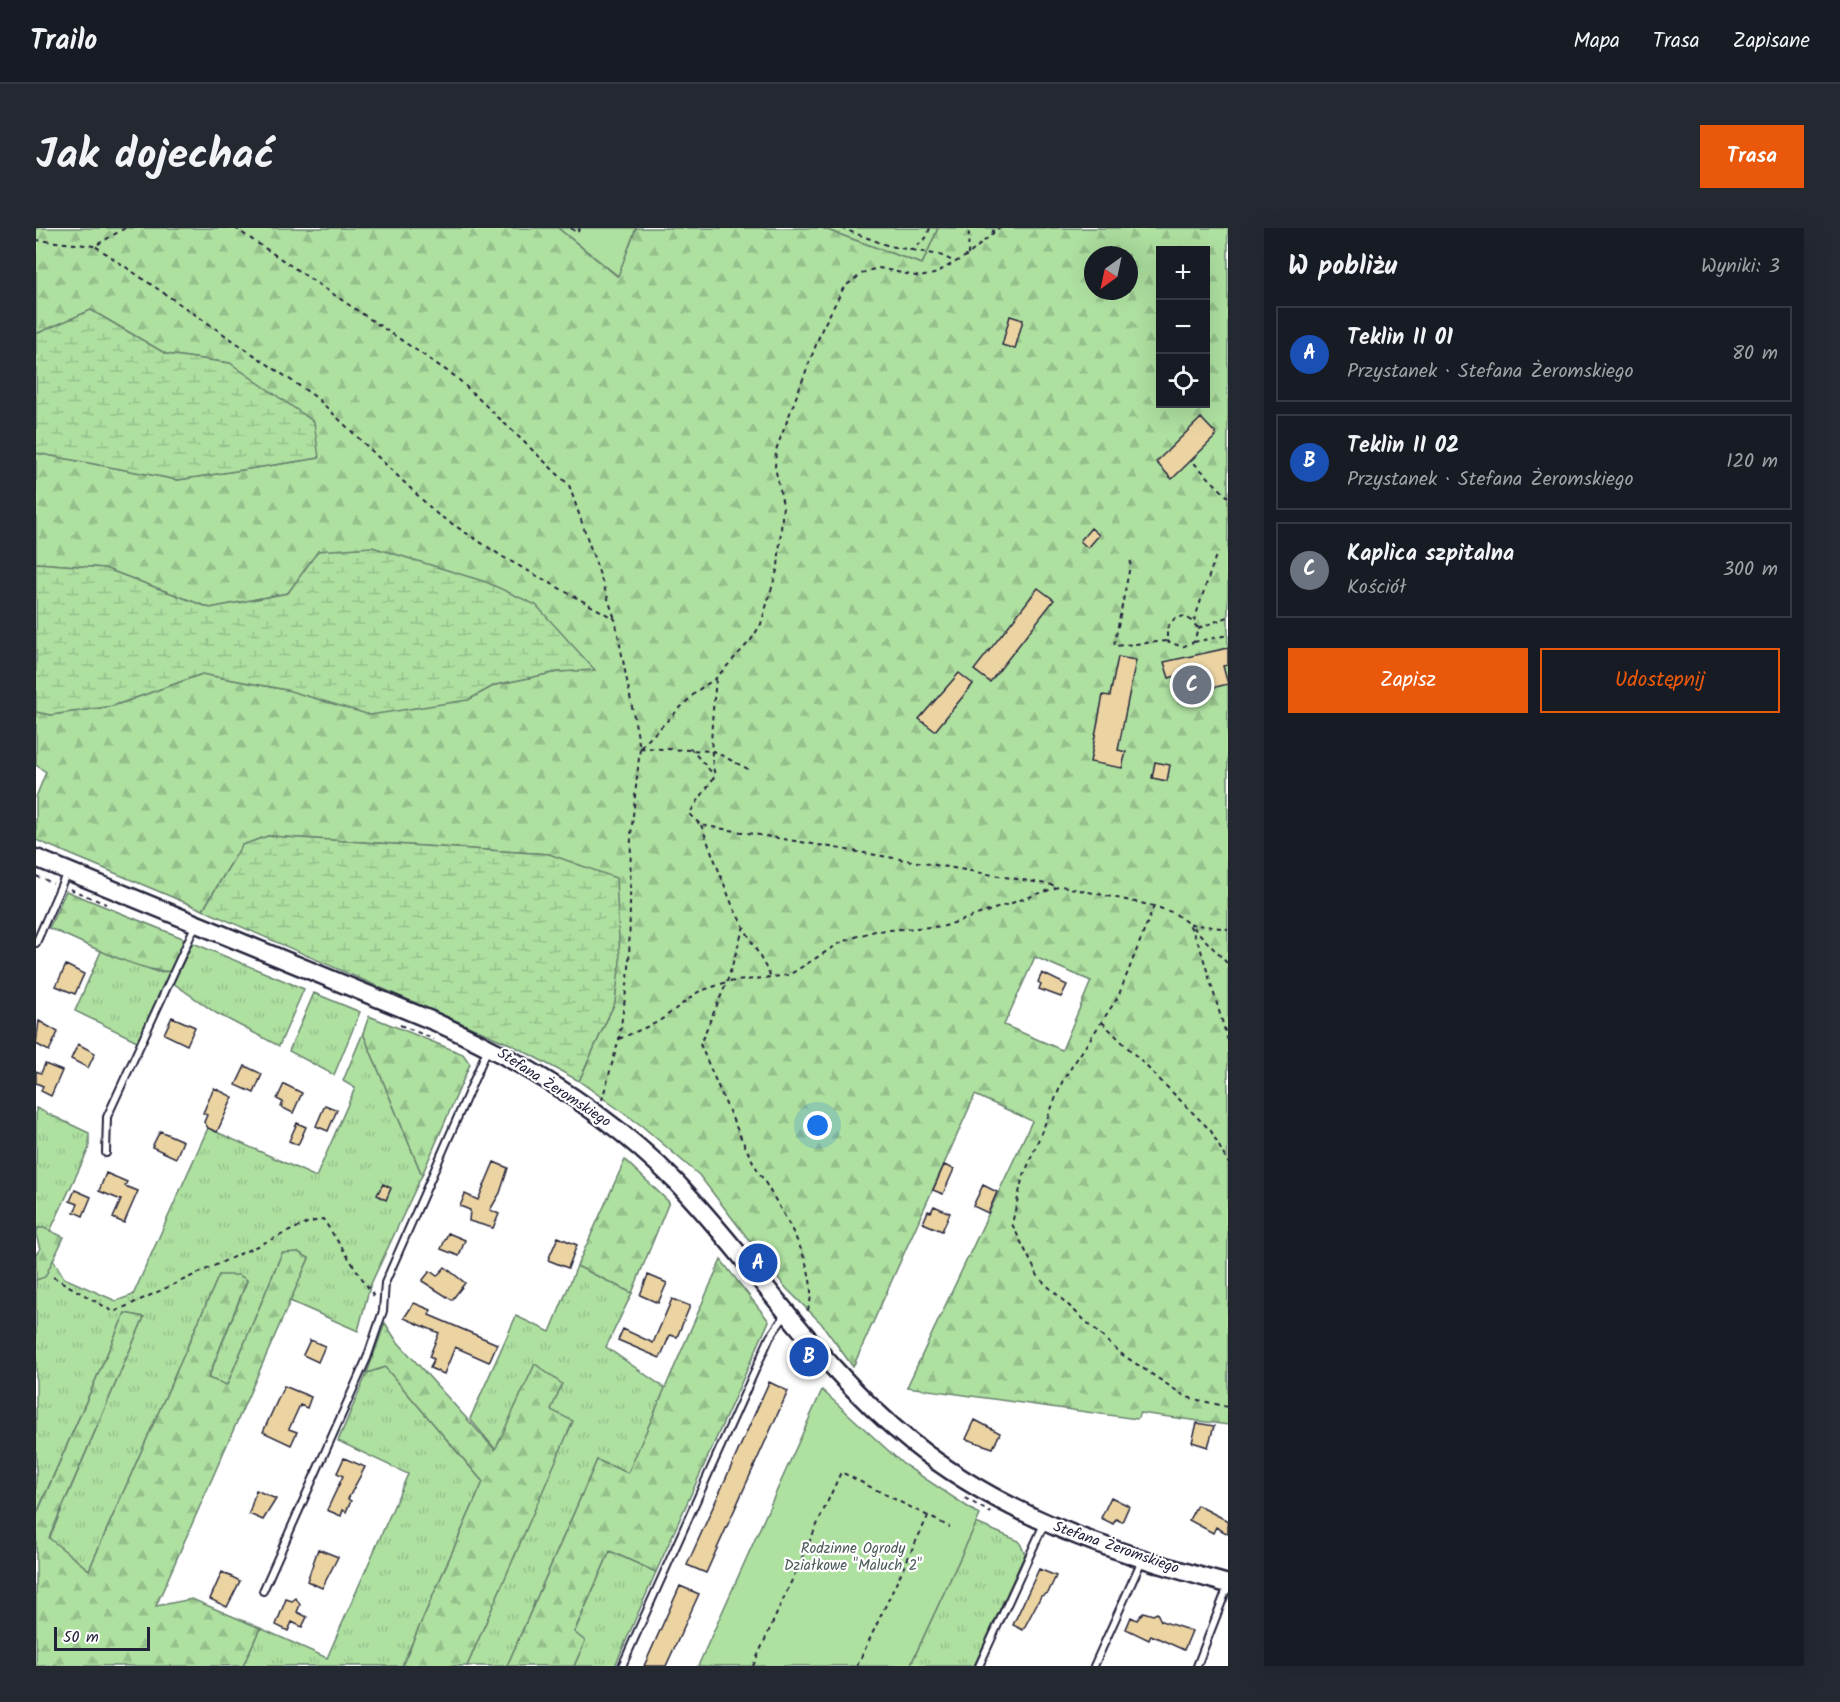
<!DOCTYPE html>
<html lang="pl">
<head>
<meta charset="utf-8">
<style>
  :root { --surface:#171b24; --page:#242831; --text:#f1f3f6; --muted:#9ea1a6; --line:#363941; --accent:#ea580c }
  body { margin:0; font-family:Kalam,sans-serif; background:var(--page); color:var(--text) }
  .controls { position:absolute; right:18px; top:18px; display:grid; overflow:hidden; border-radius:0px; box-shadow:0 6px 24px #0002 }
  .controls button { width:54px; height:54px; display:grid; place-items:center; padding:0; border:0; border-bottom:2px solid var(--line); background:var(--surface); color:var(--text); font:30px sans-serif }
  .compass { position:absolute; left:1048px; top:18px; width:54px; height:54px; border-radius:50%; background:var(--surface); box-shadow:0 6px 24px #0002; rotate:213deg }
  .scale { position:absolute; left:18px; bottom:15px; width:96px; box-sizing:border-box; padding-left:6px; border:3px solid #22223b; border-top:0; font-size:16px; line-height:21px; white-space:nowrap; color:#22223b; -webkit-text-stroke:4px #fff; paint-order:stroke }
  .you { position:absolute; left:782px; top:898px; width:21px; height:21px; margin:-15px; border:4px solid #fff; border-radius:50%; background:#1a73e8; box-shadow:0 0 0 9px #1a73e833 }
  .badge { display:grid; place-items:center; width:39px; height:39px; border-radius:50%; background:var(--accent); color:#fff; font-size:20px; font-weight:700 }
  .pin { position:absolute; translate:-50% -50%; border:3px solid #fff; box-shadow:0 2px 6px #0006 }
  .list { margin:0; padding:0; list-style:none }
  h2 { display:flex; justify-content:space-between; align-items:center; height:78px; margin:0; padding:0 24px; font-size:26px }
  h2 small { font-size:20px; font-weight:400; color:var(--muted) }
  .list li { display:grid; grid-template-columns:39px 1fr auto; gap:18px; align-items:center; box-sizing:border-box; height:96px; margin:0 12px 12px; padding:0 12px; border:2px solid var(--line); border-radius:0px }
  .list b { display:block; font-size:22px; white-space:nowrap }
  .list p { margin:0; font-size:20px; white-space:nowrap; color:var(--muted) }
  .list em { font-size:20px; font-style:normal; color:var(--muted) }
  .actions { display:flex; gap:12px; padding:18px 24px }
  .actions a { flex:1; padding:14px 0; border:2px solid var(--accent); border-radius:0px; text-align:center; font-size:21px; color:var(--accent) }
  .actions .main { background:var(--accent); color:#fff }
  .icon { flex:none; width:33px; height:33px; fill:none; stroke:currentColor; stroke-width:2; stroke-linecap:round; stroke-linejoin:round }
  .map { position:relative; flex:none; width:1192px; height:1438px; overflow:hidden; border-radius:0px }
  header { display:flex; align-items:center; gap:36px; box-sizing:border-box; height:84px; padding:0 30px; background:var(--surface); border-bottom:2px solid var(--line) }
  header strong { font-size:28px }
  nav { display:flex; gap:33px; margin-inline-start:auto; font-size:21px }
  .intro { display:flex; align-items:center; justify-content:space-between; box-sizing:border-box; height:144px; padding:0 36px }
  h1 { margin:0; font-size:42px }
  .button { padding:15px 27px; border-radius:0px; background:var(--accent); color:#fff; font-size:21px; font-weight:700 }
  main { display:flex; gap:36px; padding:0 36px }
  aside { flex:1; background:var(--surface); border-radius:0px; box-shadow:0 6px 24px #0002 }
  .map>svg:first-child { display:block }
</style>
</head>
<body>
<header>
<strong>Trailo</strong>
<nav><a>Mapa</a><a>Trasa</a><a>Zapisane</a></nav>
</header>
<div class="intro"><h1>Jak dojechać</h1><a class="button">Trasa</a></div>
<main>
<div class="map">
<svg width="1192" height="1438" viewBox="0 0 1192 1438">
  <defs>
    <pattern id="grass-tufts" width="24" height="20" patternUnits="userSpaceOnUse" patternTransform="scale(1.5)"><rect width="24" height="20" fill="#aee0a0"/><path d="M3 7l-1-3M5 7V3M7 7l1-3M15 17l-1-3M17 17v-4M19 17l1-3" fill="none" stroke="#95c08b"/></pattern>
    <pattern id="forest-firs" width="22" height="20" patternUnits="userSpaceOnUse" patternTransform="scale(1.5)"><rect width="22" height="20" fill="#aee0a0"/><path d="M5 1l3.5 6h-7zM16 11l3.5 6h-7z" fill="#95c08b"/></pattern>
    <pattern id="wetland-marsh" width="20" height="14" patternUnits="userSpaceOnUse" patternTransform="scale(1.5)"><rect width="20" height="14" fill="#aee0a0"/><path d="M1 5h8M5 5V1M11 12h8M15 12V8" fill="none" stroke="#95c08b"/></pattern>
  </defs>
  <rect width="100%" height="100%" fill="#fff"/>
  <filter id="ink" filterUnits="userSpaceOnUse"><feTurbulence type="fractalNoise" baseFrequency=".0167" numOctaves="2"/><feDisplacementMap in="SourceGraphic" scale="12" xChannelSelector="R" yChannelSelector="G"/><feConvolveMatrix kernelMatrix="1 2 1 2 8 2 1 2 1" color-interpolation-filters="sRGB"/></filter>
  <g filter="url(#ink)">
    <path fill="url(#grass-tufts)" stroke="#68816e" stroke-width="1.5" d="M 157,715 L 268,761 L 243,818 L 180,785 L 137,755 Z
      M 66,721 L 121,744 L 134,743 L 103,814 L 39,783 Z
      M 278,765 L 324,784 L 298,847 L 253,823 Z
      M 327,805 L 386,947 L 334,1058 L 322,1103 L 254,1073 L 273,1030 L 246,1025 L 191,1157 L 172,1151 L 211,1053 L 183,1047 L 53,1342 L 13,1311 L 108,1089 L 89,1085 L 0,1287 L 0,1052 L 9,1048 L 17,1031 L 28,1050 L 80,1073 L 97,1067 L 172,900 L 280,949 L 319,860 L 307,853 Z
      M 0,880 L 53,905 L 53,920 L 14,1003 L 2,1000 L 0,1004 Z
      M 541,1038 L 596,1065 L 570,1119 L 630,1161 L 592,1245 L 561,1232 L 471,1438 L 431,1438 L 536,1193 L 460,1222 L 434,1191 L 480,1088 L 514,1104 Z
      M 349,1139 L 447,1254 L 366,1438 L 207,1438 L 224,1400 L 291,1430 L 372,1246 L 302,1213 L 331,1145 Z
      M 940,1295 L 983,1313 L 989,1326 L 938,1438 L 874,1438 Z
      M 574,1323 L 620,1344 L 579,1438 L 538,1438 L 549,1413 L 538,1405 Z"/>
    <path fill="url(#forest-firs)" stroke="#68816e" stroke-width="1.5" fill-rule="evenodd" d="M 0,0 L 522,0 L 581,48 L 600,0 L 786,0 L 886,36 L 902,0 L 1192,0 L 1192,1197 L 1104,1185 L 1101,1191 L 871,1159 L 996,893 L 939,867 L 817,1139 L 785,1095 L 750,1060 L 663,947 L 606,898 L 543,853 L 579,774 L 513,626 L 232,608 L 206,617 L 167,682 L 0,612 L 0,569 L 10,544 L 0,537 L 0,484 L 15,487 L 77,478 L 166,446 L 251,462 L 432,472 L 459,457 L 521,444 L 558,441 L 283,323 L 252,365 L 174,380 L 68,340 L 0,335 L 0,225 L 142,252 L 283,230 L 194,135 L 130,126 L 55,82 L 0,106 ZM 1124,22 L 1170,22 L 1170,176 L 1124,176 ZM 1057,27 L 1093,27 L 1093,63 L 1057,63 ZM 999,729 L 1055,753 L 1026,822 L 968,797 Z
      M 30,663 L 149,711 L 134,743 C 107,746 42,712 13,700 Z
      M 333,788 L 427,826 L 434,836 L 386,947 L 327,805 Z
      M 589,932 L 633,974 L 596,1065 L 541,1038 Z
      M 2,1000 L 8,1000 L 28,1009 L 9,1049 L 0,1052 L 0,1026 L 4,1021 L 0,1007 Z
      M 262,1024 L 273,1030 L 120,1378 L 156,1371 L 224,1400 L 207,1438 L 0,1438 L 0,1288 L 89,1085 L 108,1089 L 13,1310 L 53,1342 L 183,1047 L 203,1047 L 211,1052 L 172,1150 L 191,1157 L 246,1025 Z
      M 685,1032 L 733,1093 L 620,1344 L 574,1323 L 538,1404 L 549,1413 L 538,1438 L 471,1438 L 561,1232 L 592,1245 Z
      M 349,1095 L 360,1112 L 459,1222 L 499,1136 L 526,1156 L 515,1182 L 537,1193 L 431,1438 L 366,1438 L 447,1254 L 349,1139 L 331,1145 Z"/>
    <path fill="url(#wetland-marsh)" stroke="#68816e" stroke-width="1.5" d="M 55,82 L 130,126 L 194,135 L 278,194 L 283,230 L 142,252 L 0,225 L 0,106 Z
      M 336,319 L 450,354 L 500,377 L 559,442 L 521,444 L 459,457 L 432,472 L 334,487 L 251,462 L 166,446 L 77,478 L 15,487 L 0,484 L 0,335 L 68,340 L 174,380 L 252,365 L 282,323 Z
      M 232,608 L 513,626 L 580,650 L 584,733 L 579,774 L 543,853 L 478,818 L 167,682 L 206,617 Z"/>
    <path fill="#aee0a0" stroke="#68816e" stroke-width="1.5" d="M 522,0 L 600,0 L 582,48 Z
      M 786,0 L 902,0 L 886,36 Z
      M 786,1162 L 867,1236 L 944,1287 L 874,1438 L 662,1438 Z"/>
    <path fill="#ecd4a2" stroke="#22223b" stroke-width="1.5" d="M 974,88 L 987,92 L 979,121 L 966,117 Z
      M 1165,190 L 1181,207 L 1136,251 L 1120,234 Z
      M 1055,300 L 1063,307 L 1052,320 L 1044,313 Z
      M 1002,360 L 1018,372 L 954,454 L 938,442 Z
      M 1192,420 L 1192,437 L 1187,438 L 1192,456 L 1148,467 L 1143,447 L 1133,450 L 1128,434 Z
      M 1082,429 L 1100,432 L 1082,522 L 1090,524 L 1086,540 L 1054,534 L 1067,467 L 1074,468 Z
      M 923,445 L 937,456 L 899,503 L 883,491 Z
      M 1119,534 L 1134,537 L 1131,553 L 1116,550 Z
      M 30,737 L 48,746 L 39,766 L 20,758 Z
      M 1006,745 L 1031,757 L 1025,769 L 1003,761 L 1005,756 L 1002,754 Z
      M 136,789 L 159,799 L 151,817 L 128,806 Z
      M 3,793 L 22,804 L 13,823 L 0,816 Z
      M 42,816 L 59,825 L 52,840 L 35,831 Z
      M 9,836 L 26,843 L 15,868 L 5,863 L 7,858 L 0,855 L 0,843 L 5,845 Z
      M 209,838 L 226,846 L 218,865 L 200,857 Z
      M 248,856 L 266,865 L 257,885 L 245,879 L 247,874 L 241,871 Z
      M 178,860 L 197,869 L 181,904 L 172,900 L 168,894 L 171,887 L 167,885 Z
      M 289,877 L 301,882 L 292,903 L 280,898 Z
      M 261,895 L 270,899 L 262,917 L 253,913 Z
      M 124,903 L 147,913 L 140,930 L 116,919 Z
      M 458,934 L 472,940 L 464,965 L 454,982 L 463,986 L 457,1000 L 433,993 L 434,982 L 424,978 L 429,966 L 442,972 Z
      M 908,937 L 918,941 L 907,966 L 897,962 Z
      M 70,945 L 91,954 L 89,958 L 102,963 L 88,995 L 77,990 L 85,972 L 63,963 Z
      M 347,956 L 355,960 L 350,972 L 341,967 Z
      M 947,957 L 961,964 L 952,985 L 937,978 Z
      M 39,962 L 55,969 L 47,988 L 38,984 L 42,976 L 34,973 Z
      M 898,978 L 914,985 L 906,1003 L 887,995 L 892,983 L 895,984 Z
      M 412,1005 L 429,1012 L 423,1028 L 405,1021 Z
      M 522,1009 L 541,1017 L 532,1040 L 512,1032 Z
      M 409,1039 L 429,1055 L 416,1072 L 386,1053 L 394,1043 L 401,1048 Z
      M 612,1047 L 631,1055 L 622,1075 L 604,1067 Z
      M 636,1071 L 654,1078 L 641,1109 L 634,1107 L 624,1130 L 582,1112 L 587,1101 L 617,1115 Z
      M 378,1075 L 395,1082 L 393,1087 L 461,1116 L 453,1134 L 419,1119 L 408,1146 L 394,1140 L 398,1131 L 393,1129 L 403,1105 L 368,1090 Z
      M 274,1112 L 289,1118 L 282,1134 L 267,1127 Z
      M 733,1154 L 752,1163 L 670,1345 L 651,1337 Z
      M 248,1158 L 275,1169 L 271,1180 L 264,1177 L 253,1201 L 261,1204 L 255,1217 L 227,1204 Z
      M 939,1192 L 964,1205 L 957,1220 L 930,1211 Z
      M 1161,1195 L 1178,1198 L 1172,1219 L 1156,1214 Z
      M 308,1230 L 329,1239 L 312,1271 L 315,1273 L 310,1284 L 307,1282 L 305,1288 L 291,1282 L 307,1248 L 301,1245 Z
      M 220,1262 L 240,1271 L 227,1292 L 213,1286 Z
      M 1075,1269 L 1093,1278 L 1086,1294 L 1080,1291 L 1077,1296 L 1065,1290 Z
      M 1161,1277 L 1192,1293 L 1192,1306 L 1180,1299 L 1177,1305 L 1153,1292 Z
      M 282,1321 L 302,1329 L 286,1360 L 271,1353 Z
      M 1003,1341 L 1020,1348 L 1012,1365 L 1005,1368 L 987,1402 L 977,1397 Z
      M 186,1344 L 204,1353 L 191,1379 L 174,1371 Z
      M 644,1358 L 663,1366 L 630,1438 L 608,1438 Z
      M 260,1370 L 264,1377 L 261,1384 L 271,1389 L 266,1399 L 256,1394 L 252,1403 L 240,1397 L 250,1371 L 256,1373 Z
      M 1107,1384 L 1117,1387 L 1121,1385 L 1125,1393 L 1156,1403 L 1148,1422 L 1115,1407 L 1113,1412 L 1090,1401 L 1095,1389 L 1101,1392 Z"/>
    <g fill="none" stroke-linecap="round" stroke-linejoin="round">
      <defs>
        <path id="service" d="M 0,715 L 31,644
          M 70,925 L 71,889 L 160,696
          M 227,1363 L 331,1130 L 347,1083 L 349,1055 L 452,820
          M 586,1438 L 734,1109 L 750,1086
          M 943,1438 L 1008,1296
          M 1058,1438 L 1106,1332
          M 1161,1438 L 1192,1358"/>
        <path id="secondary" d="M 0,630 L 397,793 C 487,833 572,884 641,955 C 722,1040 783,1140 875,1214 C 968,1289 1079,1325 1192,1356"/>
      </defs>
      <use href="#service" stroke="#22223b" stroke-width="10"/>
      <use href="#secondary" stroke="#22223b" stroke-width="21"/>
      <path stroke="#22223b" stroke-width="2" stroke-dasharray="4.5 4.5" stroke-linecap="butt" d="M 89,0 L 59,18 L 281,170 L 401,286 L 467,329 L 579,391 L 604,520 L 595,607 L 593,743 L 583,811 L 566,872
        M 199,0 L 420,149 L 533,257 L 579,391
        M 535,0 L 541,5 L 544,0
        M 805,0 L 853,18 L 876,22 L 890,10 L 894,0
        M 956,6 L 958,0
        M 0,12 L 59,18
        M 876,22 L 904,27 L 919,34
        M 932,27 L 933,0
        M 1158,235 L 1192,269
        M 1095,333 L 1078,418 L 1131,413 L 1131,400 L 1139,390 L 1150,388 L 1162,400 L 1158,414 L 1146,419 L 1131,413
        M 1158,393 L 1180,327
        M 1162,400 L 1192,389
        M 1158,414 L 1192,407
        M 680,451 C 677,483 672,517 679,548 L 653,586 L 665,597 L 1022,658
        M 605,519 L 661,463 L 680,450 L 715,412 L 725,396 L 742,339 L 747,277 L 739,239 L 740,222 L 786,101 L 808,59 L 830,43 L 843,40 L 884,49 L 898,46 L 932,27 L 963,0
        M 604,520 L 677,523 L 714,542
        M 654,520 L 678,547
        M 665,597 L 697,679 L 736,751
        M 0,648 L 17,655
        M 34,661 L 70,676
        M 1118,678 L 1082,769 L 1027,852 L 986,952 L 976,996 L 1003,1050 L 1084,1125 L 1150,1169 L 1192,1179
        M 1154,696 L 1192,701
        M 708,698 L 691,754 L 664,816 C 679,851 694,887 711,922 C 730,963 793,1041 770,1086
        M 1157,699 L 1192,736
        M 1066,794 L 1175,903 L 1192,935
        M 364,797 L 398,811
        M 583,811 L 622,794 L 662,764 L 691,754 L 753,747 L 804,715 L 822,708 L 839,703 L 909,698 L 1025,658 L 1118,678 L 1138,685 L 1153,696 L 1164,719 L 1192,813
        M 17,1049 L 78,1084 L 271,995 L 287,991 L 339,1070
        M 929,1270 L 955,1285
        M 717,1438 L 805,1244 L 892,1288
        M 821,1438 L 892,1288 L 914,1299"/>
      <use href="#service" stroke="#fff" stroke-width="6"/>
      <use href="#secondary" stroke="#fff" stroke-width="16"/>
    </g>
  </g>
  <g text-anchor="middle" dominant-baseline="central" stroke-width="4.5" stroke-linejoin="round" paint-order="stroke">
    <g font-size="15" fill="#22223b" stroke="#fff">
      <text transform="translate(518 860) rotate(33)">Stefana Żeromskiego</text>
      <text transform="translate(1080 1320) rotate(19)">Stefana Żeromskiego</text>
    </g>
    <g font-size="15" fill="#4c5b59" stroke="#fff">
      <text x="817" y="1321">Rodzinne Ogrody<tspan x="817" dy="17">Działkowe "Maluch 2"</tspan></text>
    </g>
  </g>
</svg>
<div class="controls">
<button>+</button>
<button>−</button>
<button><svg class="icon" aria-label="locate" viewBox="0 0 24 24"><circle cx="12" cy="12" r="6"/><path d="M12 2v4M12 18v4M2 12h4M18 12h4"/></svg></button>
</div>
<svg class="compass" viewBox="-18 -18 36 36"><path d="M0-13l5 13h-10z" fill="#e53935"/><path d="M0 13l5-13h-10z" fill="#9ea1a6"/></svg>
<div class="scale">50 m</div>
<div class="you"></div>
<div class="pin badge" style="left:722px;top:1035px;background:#1a4fb4">A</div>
<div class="pin badge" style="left:773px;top:1129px;background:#1a4fb4">B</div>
<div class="pin badge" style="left:1156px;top:457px;background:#6b7280">C</div>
</div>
<aside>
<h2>W pobliżu<small>Wyniki: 3</small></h2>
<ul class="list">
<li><span class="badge" style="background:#1a4fb4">A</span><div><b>Teklin II 01</b><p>Przystanek · Stefana Żeromskiego</p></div><em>80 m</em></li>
<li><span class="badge" style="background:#1a4fb4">B</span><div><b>Teklin II 02</b><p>Przystanek · Stefana Żeromskiego</p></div><em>120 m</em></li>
<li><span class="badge" style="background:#6b7280">C</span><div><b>Kaplica szpitalna</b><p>Kościół</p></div><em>300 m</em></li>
</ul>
<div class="actions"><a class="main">Zapisz</a><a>Udostępnij</a></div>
</aside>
</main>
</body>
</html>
